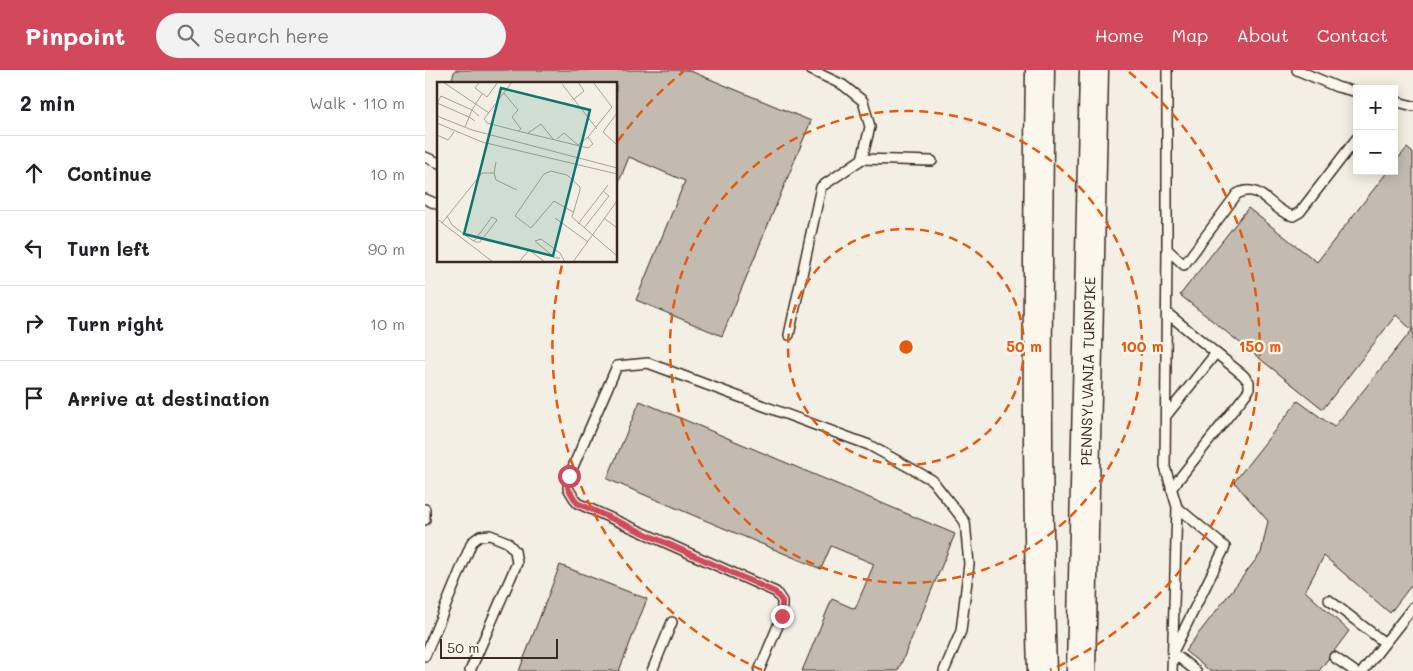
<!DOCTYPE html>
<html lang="en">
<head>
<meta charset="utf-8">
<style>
  :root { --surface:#fff; --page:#f2f2f2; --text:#202124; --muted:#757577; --line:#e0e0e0; --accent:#d1495b }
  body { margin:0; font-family:Mali,sans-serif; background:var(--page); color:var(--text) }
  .controls { position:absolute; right:15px; top:15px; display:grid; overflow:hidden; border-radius:0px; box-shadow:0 2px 12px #0003 }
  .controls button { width:45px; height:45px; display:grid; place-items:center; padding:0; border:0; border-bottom:1px solid var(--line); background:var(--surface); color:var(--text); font:25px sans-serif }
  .scale { position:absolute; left:15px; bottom:12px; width:118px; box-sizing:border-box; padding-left:5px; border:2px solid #3b2a1e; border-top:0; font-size:14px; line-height:18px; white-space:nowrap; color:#3b2a1e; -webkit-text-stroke:4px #fbf7ec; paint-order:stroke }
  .stop { position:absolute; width:15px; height:15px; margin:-11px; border:4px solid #d1495b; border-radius:50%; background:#fff }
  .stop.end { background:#d1495b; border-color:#fff; box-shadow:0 1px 5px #0008 }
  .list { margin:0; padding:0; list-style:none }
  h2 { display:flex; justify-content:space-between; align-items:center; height:65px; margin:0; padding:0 20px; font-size:21px }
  h2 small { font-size:16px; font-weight:400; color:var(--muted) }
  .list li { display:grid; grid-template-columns:32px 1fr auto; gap:15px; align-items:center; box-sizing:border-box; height:75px; padding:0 20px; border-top:1px solid var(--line) }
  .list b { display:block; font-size:19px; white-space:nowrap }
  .list em { font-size:16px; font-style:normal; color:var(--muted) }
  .icon { flex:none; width:28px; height:28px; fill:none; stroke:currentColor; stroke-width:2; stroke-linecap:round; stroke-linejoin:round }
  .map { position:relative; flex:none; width:988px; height:601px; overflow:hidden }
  header { display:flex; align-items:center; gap:30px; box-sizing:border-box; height:70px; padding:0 25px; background:var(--accent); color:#fff }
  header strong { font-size:24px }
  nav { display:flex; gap:28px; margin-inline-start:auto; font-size:18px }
  .search { width:350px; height:45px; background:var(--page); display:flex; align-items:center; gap:12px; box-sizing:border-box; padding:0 18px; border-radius:28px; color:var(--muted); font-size:19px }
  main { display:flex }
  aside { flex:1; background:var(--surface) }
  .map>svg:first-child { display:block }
</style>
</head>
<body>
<header>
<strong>Pinpoint</strong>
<div class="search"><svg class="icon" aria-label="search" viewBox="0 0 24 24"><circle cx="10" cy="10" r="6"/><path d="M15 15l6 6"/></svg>Search here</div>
<nav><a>Home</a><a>Map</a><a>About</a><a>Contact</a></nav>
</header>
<main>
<aside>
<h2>2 min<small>Walk · 110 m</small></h2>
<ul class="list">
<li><svg class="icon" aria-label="ahead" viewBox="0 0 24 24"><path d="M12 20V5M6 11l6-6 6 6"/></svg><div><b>Continue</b></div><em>10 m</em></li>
<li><svg class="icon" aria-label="left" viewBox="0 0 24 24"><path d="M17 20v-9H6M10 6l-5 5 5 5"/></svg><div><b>Turn left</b></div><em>90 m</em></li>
<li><svg class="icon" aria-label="right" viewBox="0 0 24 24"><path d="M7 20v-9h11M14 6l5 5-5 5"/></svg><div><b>Turn right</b></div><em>10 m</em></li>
<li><svg class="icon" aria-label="arrive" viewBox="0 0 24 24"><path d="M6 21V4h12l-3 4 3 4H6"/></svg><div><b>Arrive at destination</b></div></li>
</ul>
</aside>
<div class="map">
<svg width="988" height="601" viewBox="0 0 988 601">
  <rect width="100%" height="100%" fill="#f3efe4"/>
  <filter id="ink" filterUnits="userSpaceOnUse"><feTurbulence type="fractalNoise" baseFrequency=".02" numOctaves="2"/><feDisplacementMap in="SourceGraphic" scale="10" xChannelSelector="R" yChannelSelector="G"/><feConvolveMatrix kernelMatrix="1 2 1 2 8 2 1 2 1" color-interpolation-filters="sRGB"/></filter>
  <g filter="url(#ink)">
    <path fill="#c3bbb0" stroke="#3b2a1e" d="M 30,0 L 263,0 L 386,51 L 297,266 L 211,230 L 260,111 L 204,87 L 191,119 L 191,14 L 25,14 Z
      M 982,78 L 988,83 L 988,513 L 965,543 L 899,486 L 880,521 L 924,561 L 894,601 L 785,601 L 760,581 L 836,483 L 843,451 L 809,412 L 873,331 L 909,357 L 987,260 L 971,245 L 898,339 L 755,225 L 823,138 L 892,192 L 963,101 L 969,101 L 969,93 Z
      M 215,331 L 530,464 L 473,601 L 377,601 L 407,529 L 430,539 L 449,494 L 406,476 L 396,499 L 182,409 Z
      M 135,495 L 222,529 L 194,601 L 94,601 Z"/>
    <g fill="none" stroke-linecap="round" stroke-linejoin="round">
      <defs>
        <path id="service" d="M 386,0 L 418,15 L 438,31 L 445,57 L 437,89 L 507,91
          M 742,0 L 742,179 L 759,195 L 812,124 C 836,111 846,141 868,146 L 875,142 L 932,68
          M 872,0 L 912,17 L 932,22
          M 969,31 L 988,36
          M 0,87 L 14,93
          M 0,129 L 14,135
          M 742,179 L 740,397 L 752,437 L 747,601
          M 742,243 L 818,305 L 824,312 L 824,320 L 746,419
          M 364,265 L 396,117 L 437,89
          M 741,346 L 791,283
          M 0,439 L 0,450
          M 904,530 L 960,573
          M 749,580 L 800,477 L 752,437
          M 748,583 L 771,601
          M 0,586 L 47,472 L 55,466 L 65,465 L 82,472 L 90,481 L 92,493 L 45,601
          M 909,587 L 929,601
          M 227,601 L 247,552
          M 334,601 L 357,546 L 357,531 L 351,522 L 152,433 L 143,418 L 144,406 L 192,296 L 223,293 L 444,375 L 507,410 L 540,452 L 544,494 L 536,561 L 519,601
          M 938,601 L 988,537"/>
        <g id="motorway">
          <path d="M 615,0 C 612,200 611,401 617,601"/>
          <path id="s1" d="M 656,601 L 669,0"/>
        </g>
      </defs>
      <use href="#service" stroke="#3b2a1e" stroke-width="12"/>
      <use href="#motorway" stroke="#3b2a1e" stroke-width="31"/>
      <use href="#service" stroke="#fbf7ec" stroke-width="9"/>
      <use href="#motorway" stroke="#fbf7ec" stroke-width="28"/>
    </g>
  </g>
  <g fill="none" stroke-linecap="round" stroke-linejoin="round" filter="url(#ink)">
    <path stroke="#d1495b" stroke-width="6" d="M 144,406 L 143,418 L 152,433 L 350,522 L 357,531 L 357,546"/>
  </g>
  <g fill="none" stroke="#e8590c" stroke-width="2.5" stroke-dasharray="9 6">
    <circle cx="481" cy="277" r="118"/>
    <circle cx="481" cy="277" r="236"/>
    <path d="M337 600A354 354 0 0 1 138 191M193 71A354 354 0 0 1 258 2M704 2A354 354 0 0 1 625 600"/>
  </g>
  <g text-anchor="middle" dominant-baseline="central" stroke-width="4.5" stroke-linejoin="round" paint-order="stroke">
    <g font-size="15" fill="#3b2a1e" stroke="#fbf7ec">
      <text stroke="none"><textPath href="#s1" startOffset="300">PENNSYLVANIA TURNPIKE</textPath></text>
    </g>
  </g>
  <g transform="translate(12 12)">
    <rect width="180" height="180" fill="#f3efe4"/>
    <path fill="none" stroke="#a9a095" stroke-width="1" d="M 6,0 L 52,31M 43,0 L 38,6 L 50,15 L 61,0M 125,2 L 160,47M 67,11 L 81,28 L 75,35 L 84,47 L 81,49 L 50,41 L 47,37 L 75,0M 137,17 L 147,9 L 141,0M 180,31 L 166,50 L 180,63M 0,34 L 35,48 L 180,86M 42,34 L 35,28 L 45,12M 0,41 L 45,60 L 180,92M 28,45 L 30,40 L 31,38 L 32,35 L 35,28 L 4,14 L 0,21 L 32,35 L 38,39M 81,49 L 151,66 L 156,62 L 151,55 L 141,63 L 127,51 L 120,57M 91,51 L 104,42 L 116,57M 0,53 L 11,58 L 17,50M 151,55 L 175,25 L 156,0M 57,91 L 59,98 L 80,108M 136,130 L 117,119 L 94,146 L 78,134 L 107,92 L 114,89 L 130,93 L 143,105 L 143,108 L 135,135 L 180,174M 10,134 L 15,143 L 35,158 L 39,160 L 43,160 L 60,138 L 55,135 L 37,159M 118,136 L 151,160M 167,136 L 180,146M 0,137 L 56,180M 5,141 L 45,91 L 57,91 L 59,80M 141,142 L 171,103M 147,146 L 172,114 L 166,109M 123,176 L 118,176 L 98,159 L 104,157 L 123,171 L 128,180M 82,180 L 92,168 L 108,180M 136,180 L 180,119"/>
    <path fill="#0f766e" fill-opacity="0.15" stroke="#0f766e" stroke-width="2.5" d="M 64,6 L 153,28 L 116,174 L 27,152 Z"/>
    <rect width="180" height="180" fill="none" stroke="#3b2a1e" stroke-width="2.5"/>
  </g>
  <circle cx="481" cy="277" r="8" fill="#e8590c" stroke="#fbf7ec" stroke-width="2.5"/>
  <g font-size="15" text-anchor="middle" font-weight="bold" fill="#e8590c" stroke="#fbf7ec" stroke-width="4.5" stroke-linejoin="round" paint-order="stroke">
    <text x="599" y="282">50 m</text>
    <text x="717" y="282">100 m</text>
    <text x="835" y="282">150 m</text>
  </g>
</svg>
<div class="controls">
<button>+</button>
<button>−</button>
</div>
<div class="scale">50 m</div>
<div class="stop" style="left:144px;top:406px"></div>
<div class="stop end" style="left:357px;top:546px"></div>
</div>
</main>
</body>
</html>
